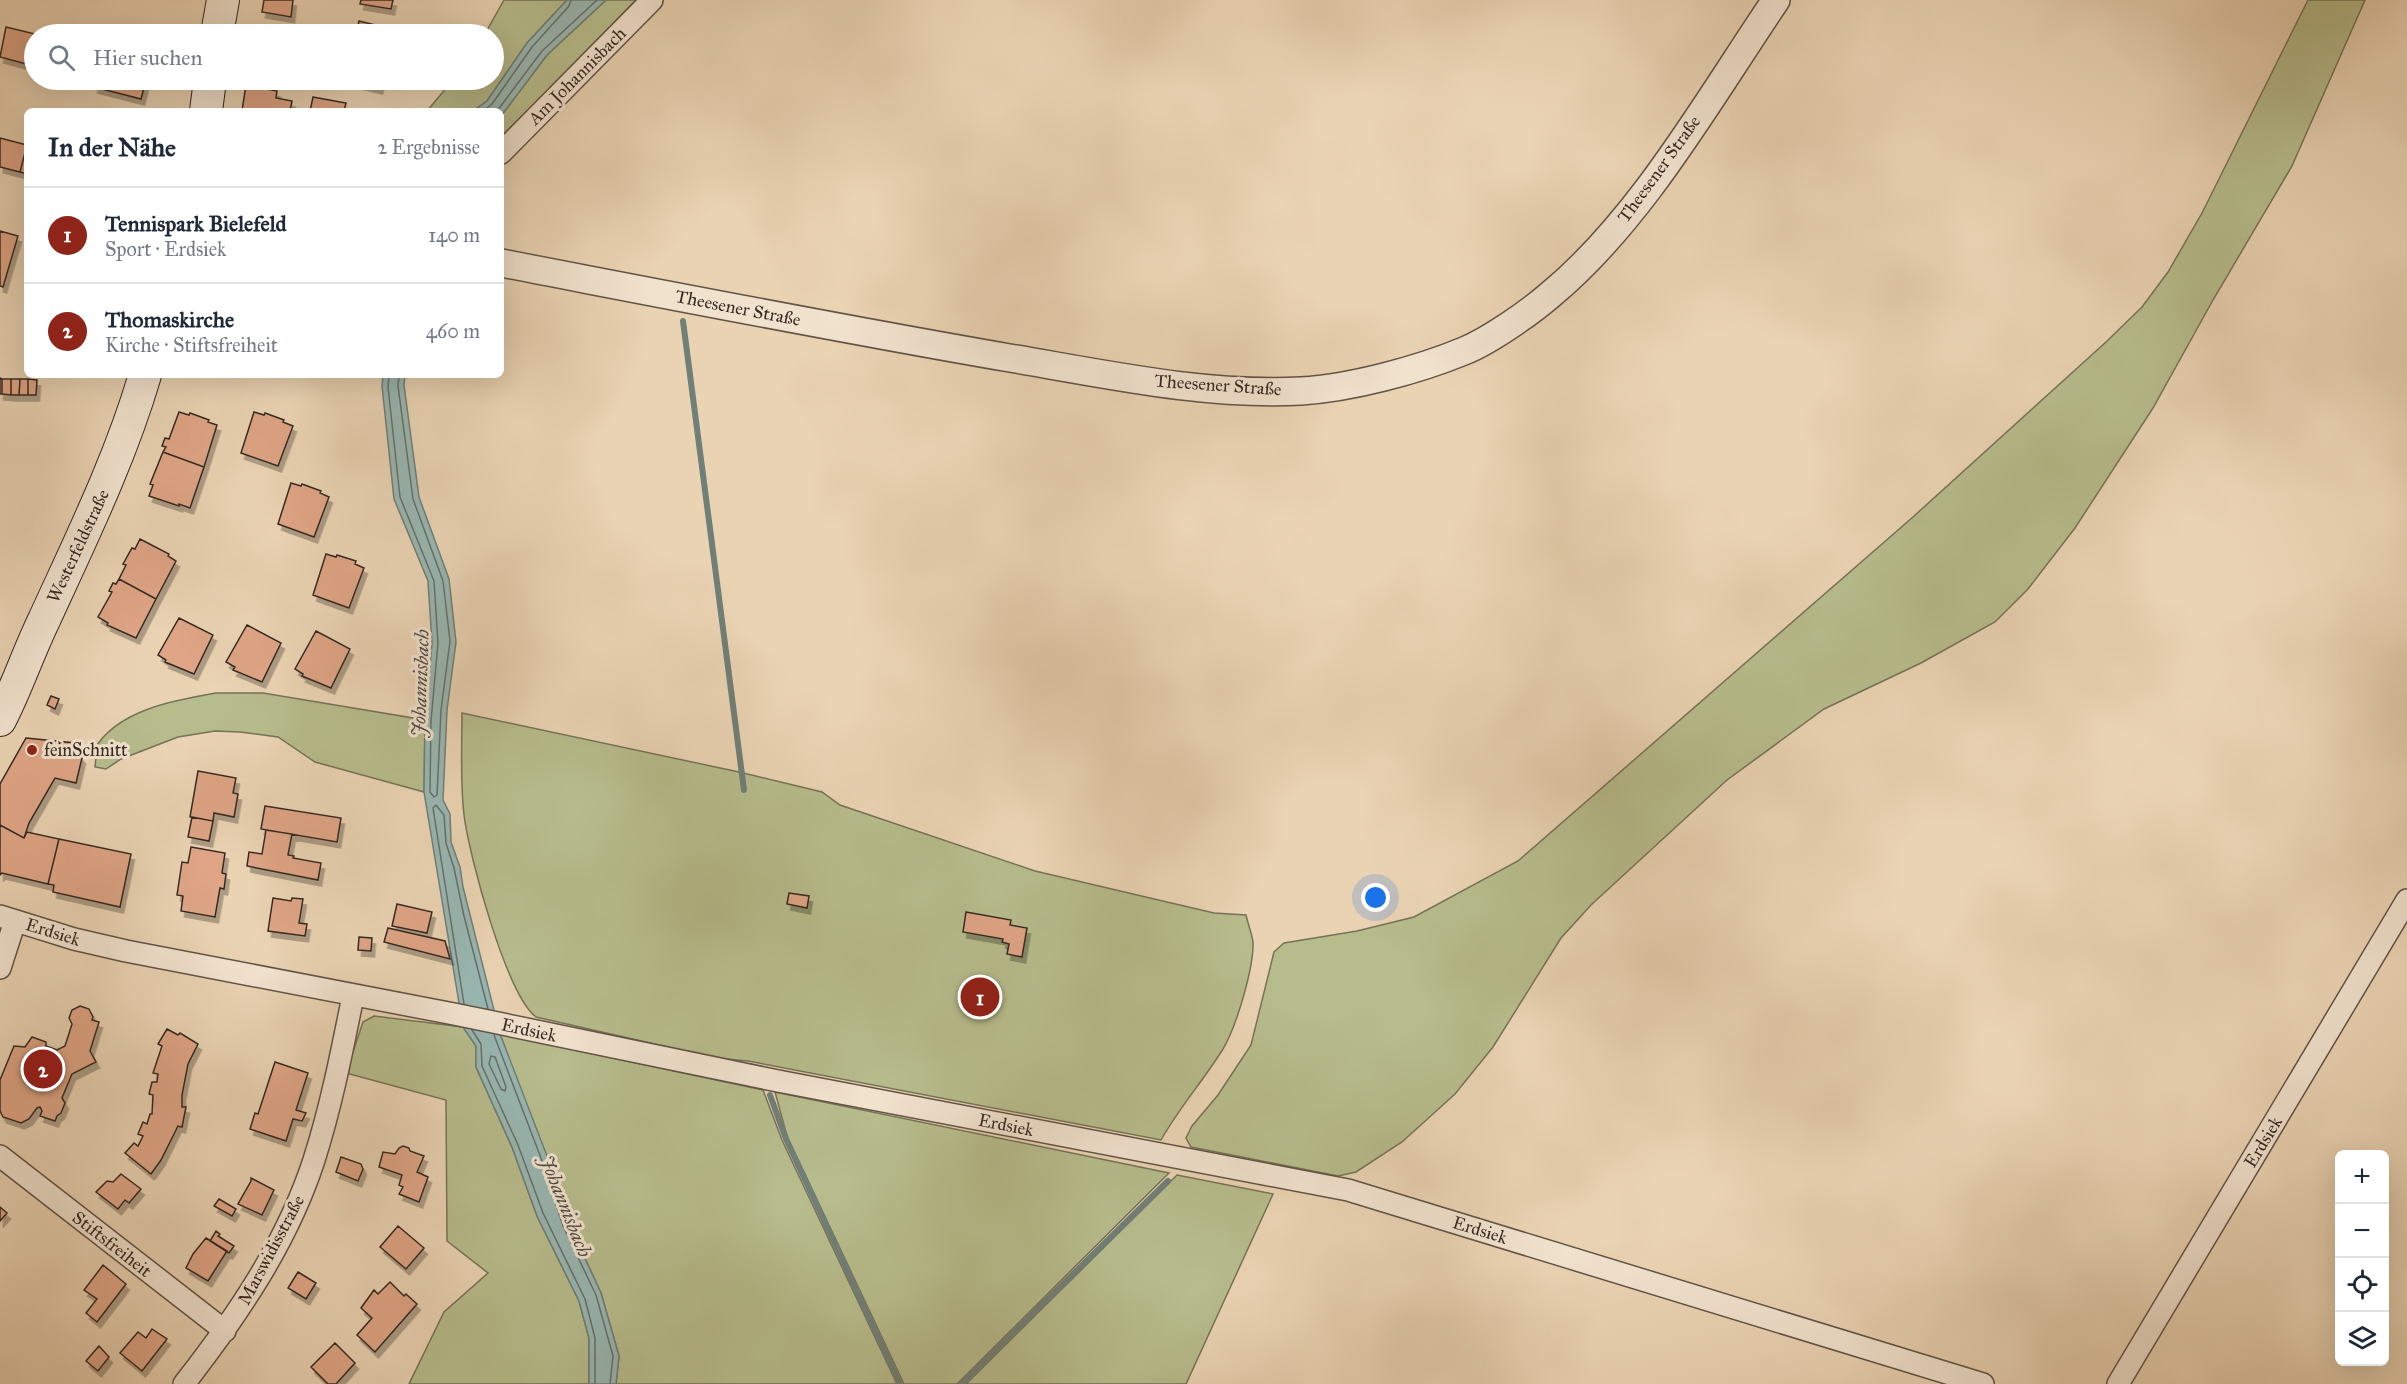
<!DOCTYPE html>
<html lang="de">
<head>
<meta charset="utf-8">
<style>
  :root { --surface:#fff; --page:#f2f2f3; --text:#1f2937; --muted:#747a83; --line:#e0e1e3; --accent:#8f2418 }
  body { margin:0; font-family:"IM FELL Great Primer",serif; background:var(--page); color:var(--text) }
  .controls { position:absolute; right:18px; bottom:18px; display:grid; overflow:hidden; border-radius:9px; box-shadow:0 6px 24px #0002 }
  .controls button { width:54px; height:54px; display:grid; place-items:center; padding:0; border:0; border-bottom:2px solid var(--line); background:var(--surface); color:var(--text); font:30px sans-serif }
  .you { position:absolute; left:1376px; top:898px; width:21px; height:21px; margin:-15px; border:4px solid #fff; border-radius:50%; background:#1a73e8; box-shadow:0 0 0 9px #1a73e833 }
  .badge { display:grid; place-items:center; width:39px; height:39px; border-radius:50%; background:var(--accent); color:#fff; font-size:20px; font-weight:700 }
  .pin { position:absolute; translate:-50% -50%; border:3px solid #fff; box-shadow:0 2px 6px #0006 }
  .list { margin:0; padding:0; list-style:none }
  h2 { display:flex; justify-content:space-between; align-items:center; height:78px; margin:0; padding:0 24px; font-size:26px }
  h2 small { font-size:20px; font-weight:400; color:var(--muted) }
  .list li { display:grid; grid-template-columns:39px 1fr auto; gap:18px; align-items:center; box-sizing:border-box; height:96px; padding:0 24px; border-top:2px solid var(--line) }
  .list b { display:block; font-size:22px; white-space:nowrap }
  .list p { margin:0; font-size:20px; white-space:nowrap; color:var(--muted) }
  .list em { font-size:20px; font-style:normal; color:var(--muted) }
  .icon { flex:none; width:33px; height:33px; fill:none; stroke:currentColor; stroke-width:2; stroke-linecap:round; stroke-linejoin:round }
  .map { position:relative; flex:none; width:2407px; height:1384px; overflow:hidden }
  .search { position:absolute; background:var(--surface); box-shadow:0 6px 24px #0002; left:24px; top:24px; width:480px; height:66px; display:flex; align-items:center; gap:15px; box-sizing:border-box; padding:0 21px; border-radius:33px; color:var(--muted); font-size:22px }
  .panel { position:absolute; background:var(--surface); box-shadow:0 6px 24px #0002; left:24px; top:108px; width:480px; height:270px; border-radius:9px }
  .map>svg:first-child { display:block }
</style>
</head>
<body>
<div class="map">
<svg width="2407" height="1384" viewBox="0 0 2407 1384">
  <defs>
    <filter id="shadow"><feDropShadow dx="3.5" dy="6" stdDeviation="0" flood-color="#0004"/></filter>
  </defs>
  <rect width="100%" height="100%" fill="#ead3b3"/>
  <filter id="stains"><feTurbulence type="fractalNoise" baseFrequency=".00333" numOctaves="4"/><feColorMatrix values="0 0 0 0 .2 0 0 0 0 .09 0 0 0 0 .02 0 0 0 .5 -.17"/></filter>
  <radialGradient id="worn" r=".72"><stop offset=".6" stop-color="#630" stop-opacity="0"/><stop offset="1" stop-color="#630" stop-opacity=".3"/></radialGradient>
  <path fill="#b7bc8c" stroke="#767357" stroke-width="1.5" d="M 504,0 L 567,0 L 527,43 L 487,101 L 473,111 L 427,111 L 453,80 L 494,80 L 494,34 L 485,34 Z
    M 606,0 L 636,0 L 501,139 L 501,116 L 547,55 Z
    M 2308,0 L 2365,0 L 2292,166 L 2213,300 L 2153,408 L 2075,528 L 2028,589 L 1995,622 L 1921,663 L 1824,709 L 1727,780 L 1591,905 L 1561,938 L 1493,1047 L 1455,1094 L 1402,1142 L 1356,1172 L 1338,1176 L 1191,1147 L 1186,1138 L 1192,1126 L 1218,1095 L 1251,1045 L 1274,952 L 1284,943 L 1357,931 L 1414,917 L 1518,861 L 1913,517 L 2106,342 L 2142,307 L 2168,272 L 2202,213 Z
    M 216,693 L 263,693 L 425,720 L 424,792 L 315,762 L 278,737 L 240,732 L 215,731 L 178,737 L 121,759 L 106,769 L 95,767 L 96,757 L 94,750 C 116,710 175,700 216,693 Z
    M 462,713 L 739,772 L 822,792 L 840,805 L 1035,871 L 1214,913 L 1246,915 C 1248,924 1252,934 1253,942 C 1254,968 1236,1027 1223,1049 C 1203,1081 1179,1108 1161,1140 L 748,1061 L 716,1058 L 536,1017 C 506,994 469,855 464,815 C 460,781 462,747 462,713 Z
    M 374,1016 L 463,1027 L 476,1046 L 476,1067 L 512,1147 L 537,1216 L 579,1301 L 589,1338 L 589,1384 L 409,1384 L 444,1312 L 488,1273 L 447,1241 L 446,1100 L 346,1073 L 363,1022 Z
    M 500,1034 L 763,1090 L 782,1140 L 897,1384 L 616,1384 L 619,1356 L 601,1293 L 569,1224 Z
    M 775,1092 L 1169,1173 L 957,1384 L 904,1384 L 787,1136 Z
    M 1177,1175 L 1273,1194 L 1186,1384 L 966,1384 Z"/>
  <path fill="#98b7b2" stroke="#707f78" stroke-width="1.5" d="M 567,0 L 606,0 L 547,55 L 501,116 L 501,111 L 473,111 L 487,101 L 527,43 Z
    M 383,375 L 405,375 L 404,385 L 419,497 L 449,579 L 456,642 L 447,710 L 443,800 L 450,814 L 451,842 L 460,867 L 463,887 L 500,1034 L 547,1156 L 569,1224 L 601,1293 L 619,1356 L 616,1384 L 589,1384 L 589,1338 L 579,1301 L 537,1216 L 512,1147 L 476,1067 L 476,1046 L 463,1027 L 424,792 L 425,720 L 432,643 L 428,581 L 394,499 L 382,386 Z"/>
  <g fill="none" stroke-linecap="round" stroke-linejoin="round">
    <path stroke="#66706a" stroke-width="1.5" d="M 483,111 L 492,104 L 532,47 L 569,6 L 571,0
      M 497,111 L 542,51 L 597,0
      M 389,375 L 388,387 L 400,497 L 434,581 L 438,643 L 431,721 L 430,792 L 434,797 L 437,795 L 441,710 L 450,641 L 443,581 L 413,499 L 398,386 L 399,375
      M 464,1004 L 433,808 L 436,805 L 444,815 L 446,843 L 454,868 L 464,916 L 488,1009
      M 472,1030 L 481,1044 L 482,1066 L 518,1145 L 543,1213 L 585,1299 L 595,1338 L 595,1384
      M 494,1035 L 541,1158 L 563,1226 L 596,1295 L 613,1356 L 610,1384
      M 491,1056 L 495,1057 L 506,1087 L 505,1091 L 501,1089 L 489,1064 Z"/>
    <path stroke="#707f78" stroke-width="6" d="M 683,321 L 744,790
      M 770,1095 L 786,1139 L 900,1384
      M 961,1384 L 1168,1181"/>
  </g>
  <path fill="#dfa586" stroke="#352a22" stroke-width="1.5" filter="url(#shadow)" d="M 264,0 L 293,0 L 291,17 L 262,12 Z
    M 361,0 L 393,0 L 391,9 L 360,4 Z
    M 359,21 L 392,29 L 391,34 L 356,34 Z
    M 6,27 L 35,34 L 34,66 L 0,57 Z
    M 259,28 L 287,34 L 258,34 Z
    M 96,80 L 146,80 L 141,99 L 94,87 Z
    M 346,80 L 381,80 L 379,88 Z
    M 246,85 L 277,91 L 276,98 L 292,101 L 290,111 L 242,111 Z
    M 313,97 L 346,103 L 344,111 L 310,111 Z
    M 0,138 L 27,145 L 20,172 L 0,167 Z
    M 27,145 L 27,174 L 20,172 Z
    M 0,231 L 18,236 L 3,287 L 0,286 Z
    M 0,378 L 2,379 L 2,394 L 0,394 Z
    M 2,379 L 11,379 L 11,395 L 2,394 Z
    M 11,379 L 20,379 L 19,395 L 11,395 Z
    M 20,379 L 28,379 L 28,395 L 19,395 Z
    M 28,379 L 37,380 L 36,395 L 28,395 Z
    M 179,412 L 189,415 L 190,413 L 209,420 L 208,422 L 217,425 L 204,467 L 163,452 L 166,447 L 162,446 L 165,438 L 169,439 Z
    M 254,412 L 264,415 L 265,413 L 284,420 L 283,422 L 293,426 L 278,466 L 241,453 Z
    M 163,452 L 204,467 L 190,508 L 179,504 L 179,506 L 149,496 L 153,485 L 150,484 Z
    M 291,483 L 301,486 L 302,484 L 321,491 L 320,493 L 329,497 L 314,537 L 278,524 Z
    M 140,539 L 169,554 L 168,556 L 176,561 L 156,599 L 119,579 L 126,565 L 123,564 L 132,548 L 135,549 Z
    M 326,554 L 336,557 L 337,555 L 356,561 L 355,564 L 364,568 L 349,608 L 313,595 Z
    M 119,579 L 156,599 L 136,638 L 107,625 L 108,623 L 98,617 L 112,592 L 109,591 L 113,583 L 116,584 Z
    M 179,618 L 213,635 L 194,674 L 165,662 L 166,660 L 158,655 Z
    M 247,625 L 281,643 L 262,682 L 233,670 L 235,667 L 226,662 Z
    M 316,631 L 350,649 L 331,688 L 302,676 L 303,674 L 295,669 Z
    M 51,696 L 59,699 L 55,709 L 47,705 Z
    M 26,738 L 75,743 L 73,748 L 82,758 L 76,783 L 55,778 L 29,823 L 24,838 L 0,825 L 0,784 Z
    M 198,771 L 236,778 L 233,793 L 238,794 L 234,817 L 214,813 L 213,821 L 190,817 Z
    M 265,806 L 341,818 L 337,842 L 261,829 Z
    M 192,817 L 213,821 L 209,841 L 188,837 Z
    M 0,825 L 24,838 L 27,832 L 59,839 L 48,884 L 2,873 L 0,875 Z
    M 266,830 L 292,834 L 288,855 L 294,856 L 293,858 L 321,863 L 318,880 L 247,866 L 249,852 L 262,854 Z
    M 59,839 L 131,854 L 120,907 L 53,892 L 54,885 L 48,884 Z
    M 191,847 L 225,853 L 222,873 L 226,874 L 224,889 L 220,888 L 215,917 L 181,911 L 183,896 L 177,895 L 182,862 L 188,863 Z
    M 789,893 L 809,896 L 807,908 L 787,904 Z
    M 273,898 L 291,901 L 292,898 L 303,899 L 299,923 L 307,924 L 305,936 L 268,931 Z
    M 397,904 L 432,912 L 427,933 L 392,926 Z
    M 966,912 L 1011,920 L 1010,925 L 1027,928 L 1022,957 L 1007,954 L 1009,944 L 1002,942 L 1003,939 L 963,932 Z
    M 388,928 L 445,941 L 450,959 L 384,942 Z
    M 359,937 L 372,938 L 371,951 L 358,950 Z
    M 80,1006 L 89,1009 L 93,1017 L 92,1020 L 99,1022 L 90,1051 L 96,1062 L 72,1074 L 62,1098 L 65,1103 L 61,1113 L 57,1116 L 55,1121 L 40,1116 L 42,1111 L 40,1107 L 37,1108 L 29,1119 L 21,1123 L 3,1117 L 0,1111 L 0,1080 L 14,1046 L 25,1047 L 32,1037 L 46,1042 L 46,1046 L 57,1050 L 65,1046 L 72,1024 L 69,1018 L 72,1010 Z
    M 167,1029 L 178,1035 L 180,1033 L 198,1044 L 188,1064 L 182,1095 L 182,1107 L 186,1107 L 182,1127 L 178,1126 L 161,1160 L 151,1174 L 125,1153 L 134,1143 L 138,1146 L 143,1136 L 138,1134 L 143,1122 L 147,1124 L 150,1114 L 152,1114 L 153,1095 L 149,1094 L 152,1082 L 157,1082 L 158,1074 L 153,1073 L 162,1046 L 158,1044 Z
    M 275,1062 L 308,1073 L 296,1110 L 306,1113 L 302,1121 L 293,1119 L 286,1141 L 250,1129 L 255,1113 L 258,1114 Z
    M 403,1146 L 409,1148 L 410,1151 L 424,1156 L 417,1172 L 428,1177 L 419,1202 L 399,1194 L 403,1187 L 399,1185 L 402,1175 L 379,1167 L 383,1152 L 395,1154 L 399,1148 Z
    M 341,1157 L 361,1164 L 363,1169 L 358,1181 L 336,1172 Z
    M 121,1174 L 141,1189 L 129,1203 L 125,1200 L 118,1209 L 96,1192 L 107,1181 L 113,1182 Z
    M 251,1178 L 274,1190 L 262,1215 L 238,1204 L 251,1181 Z
    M 219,1199 L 236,1209 L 232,1216 L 214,1206 Z
    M 0,1207 L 7,1213 L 0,1221 Z
    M 398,1226 L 424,1248 L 406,1269 L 380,1247 Z
    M 216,1231 L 220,1234 L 218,1236 L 234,1246 L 229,1253 L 210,1241 Z
    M 206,1238 L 227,1251 L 208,1281 L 186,1268 L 193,1254 Z
    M 103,1265 L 126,1284 L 97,1322 L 86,1313 L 97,1299 L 84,1290 Z
    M 298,1272 L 316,1283 L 306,1299 L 288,1288 Z
    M 390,1282 L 404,1296 L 406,1294 L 417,1304 L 375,1352 L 357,1335 L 372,1318 L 361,1308 L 374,1290 L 378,1294 Z
    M 152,1329 L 167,1339 L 142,1371 L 120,1353 L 138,1332 L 146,1338 Z
    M 335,1343 L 355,1363 L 336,1384 L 328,1384 L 311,1367 Z
    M 99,1346 L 109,1357 L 98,1371 L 86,1361 Z"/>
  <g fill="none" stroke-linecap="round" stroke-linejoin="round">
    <defs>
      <path id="minor" d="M 501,153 L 652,0
        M 0,916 L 74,939 L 126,951 L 454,1014 L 778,1081 L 1348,1190 L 1983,1384
        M 0,968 L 15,921
        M 0,1156 L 225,1331
        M 184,1384 C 237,1316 287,1243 314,1160 C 331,1107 342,1051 353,996
        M 2118,1384 L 2407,900"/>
      <path id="tertiary" d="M 501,263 C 668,295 836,328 1004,357 C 1101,373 1202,396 1301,391 C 1351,388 1418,370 1464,351 C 1489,341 1529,313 1550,295 C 1641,220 1710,97 1776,0"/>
      <path id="secondary" d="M 217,34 L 223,0
        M 206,111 L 210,80
        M 0,720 C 17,687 28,653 44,620 C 81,539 120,460 145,375"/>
    </defs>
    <use href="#minor" stroke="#625446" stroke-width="24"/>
    <use href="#tertiary" stroke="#625446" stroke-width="30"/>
    <use href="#secondary" stroke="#352a22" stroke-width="34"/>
    <use href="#minor" stroke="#f1e2ce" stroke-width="21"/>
    <use href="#tertiary" stroke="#f1e2ce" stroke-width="27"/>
    <use href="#secondary" stroke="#f1e2ce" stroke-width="32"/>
  </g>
  <circle fill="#8f2418" stroke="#f1e2ce" stroke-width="2" cx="32" cy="750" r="6"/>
  <g text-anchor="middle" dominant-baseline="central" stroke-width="6" stroke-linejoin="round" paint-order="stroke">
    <g font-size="18" fill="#352a22" stroke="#f1e2ce">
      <text transform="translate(577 76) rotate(-45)">Am Johannisbach</text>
      <text transform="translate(1659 169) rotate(-54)">Theesener Straße</text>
      <text transform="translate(738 308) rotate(11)">Theesener Straße</text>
      <text transform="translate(1218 385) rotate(4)">Theesener Straße</text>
      <text transform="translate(78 546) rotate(-65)">Westerfeldstraße</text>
      <text transform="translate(53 932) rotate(17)">Erdsiek</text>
      <text transform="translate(529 1030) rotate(12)">Erdsiek</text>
      <text transform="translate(1006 1125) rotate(11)">Erdsiek</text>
      <text transform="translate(2263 1142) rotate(-59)">Erdsiek</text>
      <text transform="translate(1480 1230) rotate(17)">Erdsiek</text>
      <text transform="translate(112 1244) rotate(38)">Stiftsfreiheit</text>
      <text transform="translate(271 1250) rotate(-62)">Marswidisstraße</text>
    </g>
    <g font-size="18" fill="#352a22" stroke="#f1e2ce" text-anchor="start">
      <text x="44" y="750">feinSchnitt</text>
    </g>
    <g font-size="20" font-style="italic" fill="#4e4d46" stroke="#f1e2ce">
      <text transform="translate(420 683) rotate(-88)">Johannisbach</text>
      <text transform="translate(566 1206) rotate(68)">Johannisbach</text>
    </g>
  </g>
  <rect width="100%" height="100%" filter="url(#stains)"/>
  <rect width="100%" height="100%" fill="url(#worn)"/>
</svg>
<div class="controls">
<button>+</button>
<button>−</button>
<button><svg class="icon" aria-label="locate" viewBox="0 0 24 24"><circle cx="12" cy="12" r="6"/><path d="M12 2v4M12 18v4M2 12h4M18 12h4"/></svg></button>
<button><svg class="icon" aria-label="layers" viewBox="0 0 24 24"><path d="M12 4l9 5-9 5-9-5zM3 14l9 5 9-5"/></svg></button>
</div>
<div class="you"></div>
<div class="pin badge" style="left:980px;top:997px">1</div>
<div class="pin badge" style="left:43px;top:1069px">2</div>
<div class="search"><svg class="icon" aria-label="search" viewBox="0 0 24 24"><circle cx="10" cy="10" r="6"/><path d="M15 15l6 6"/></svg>Hier suchen</div>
<section class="panel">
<h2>In der Nähe<small>2 Ergebnisse</small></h2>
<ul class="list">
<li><span class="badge">1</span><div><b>Tennispark Bielefeld</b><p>Sport · Erdsiek</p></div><em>140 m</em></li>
<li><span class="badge">2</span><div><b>Thomaskirche</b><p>Kirche · Stiftsfreiheit</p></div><em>460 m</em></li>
</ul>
</section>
</div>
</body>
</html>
